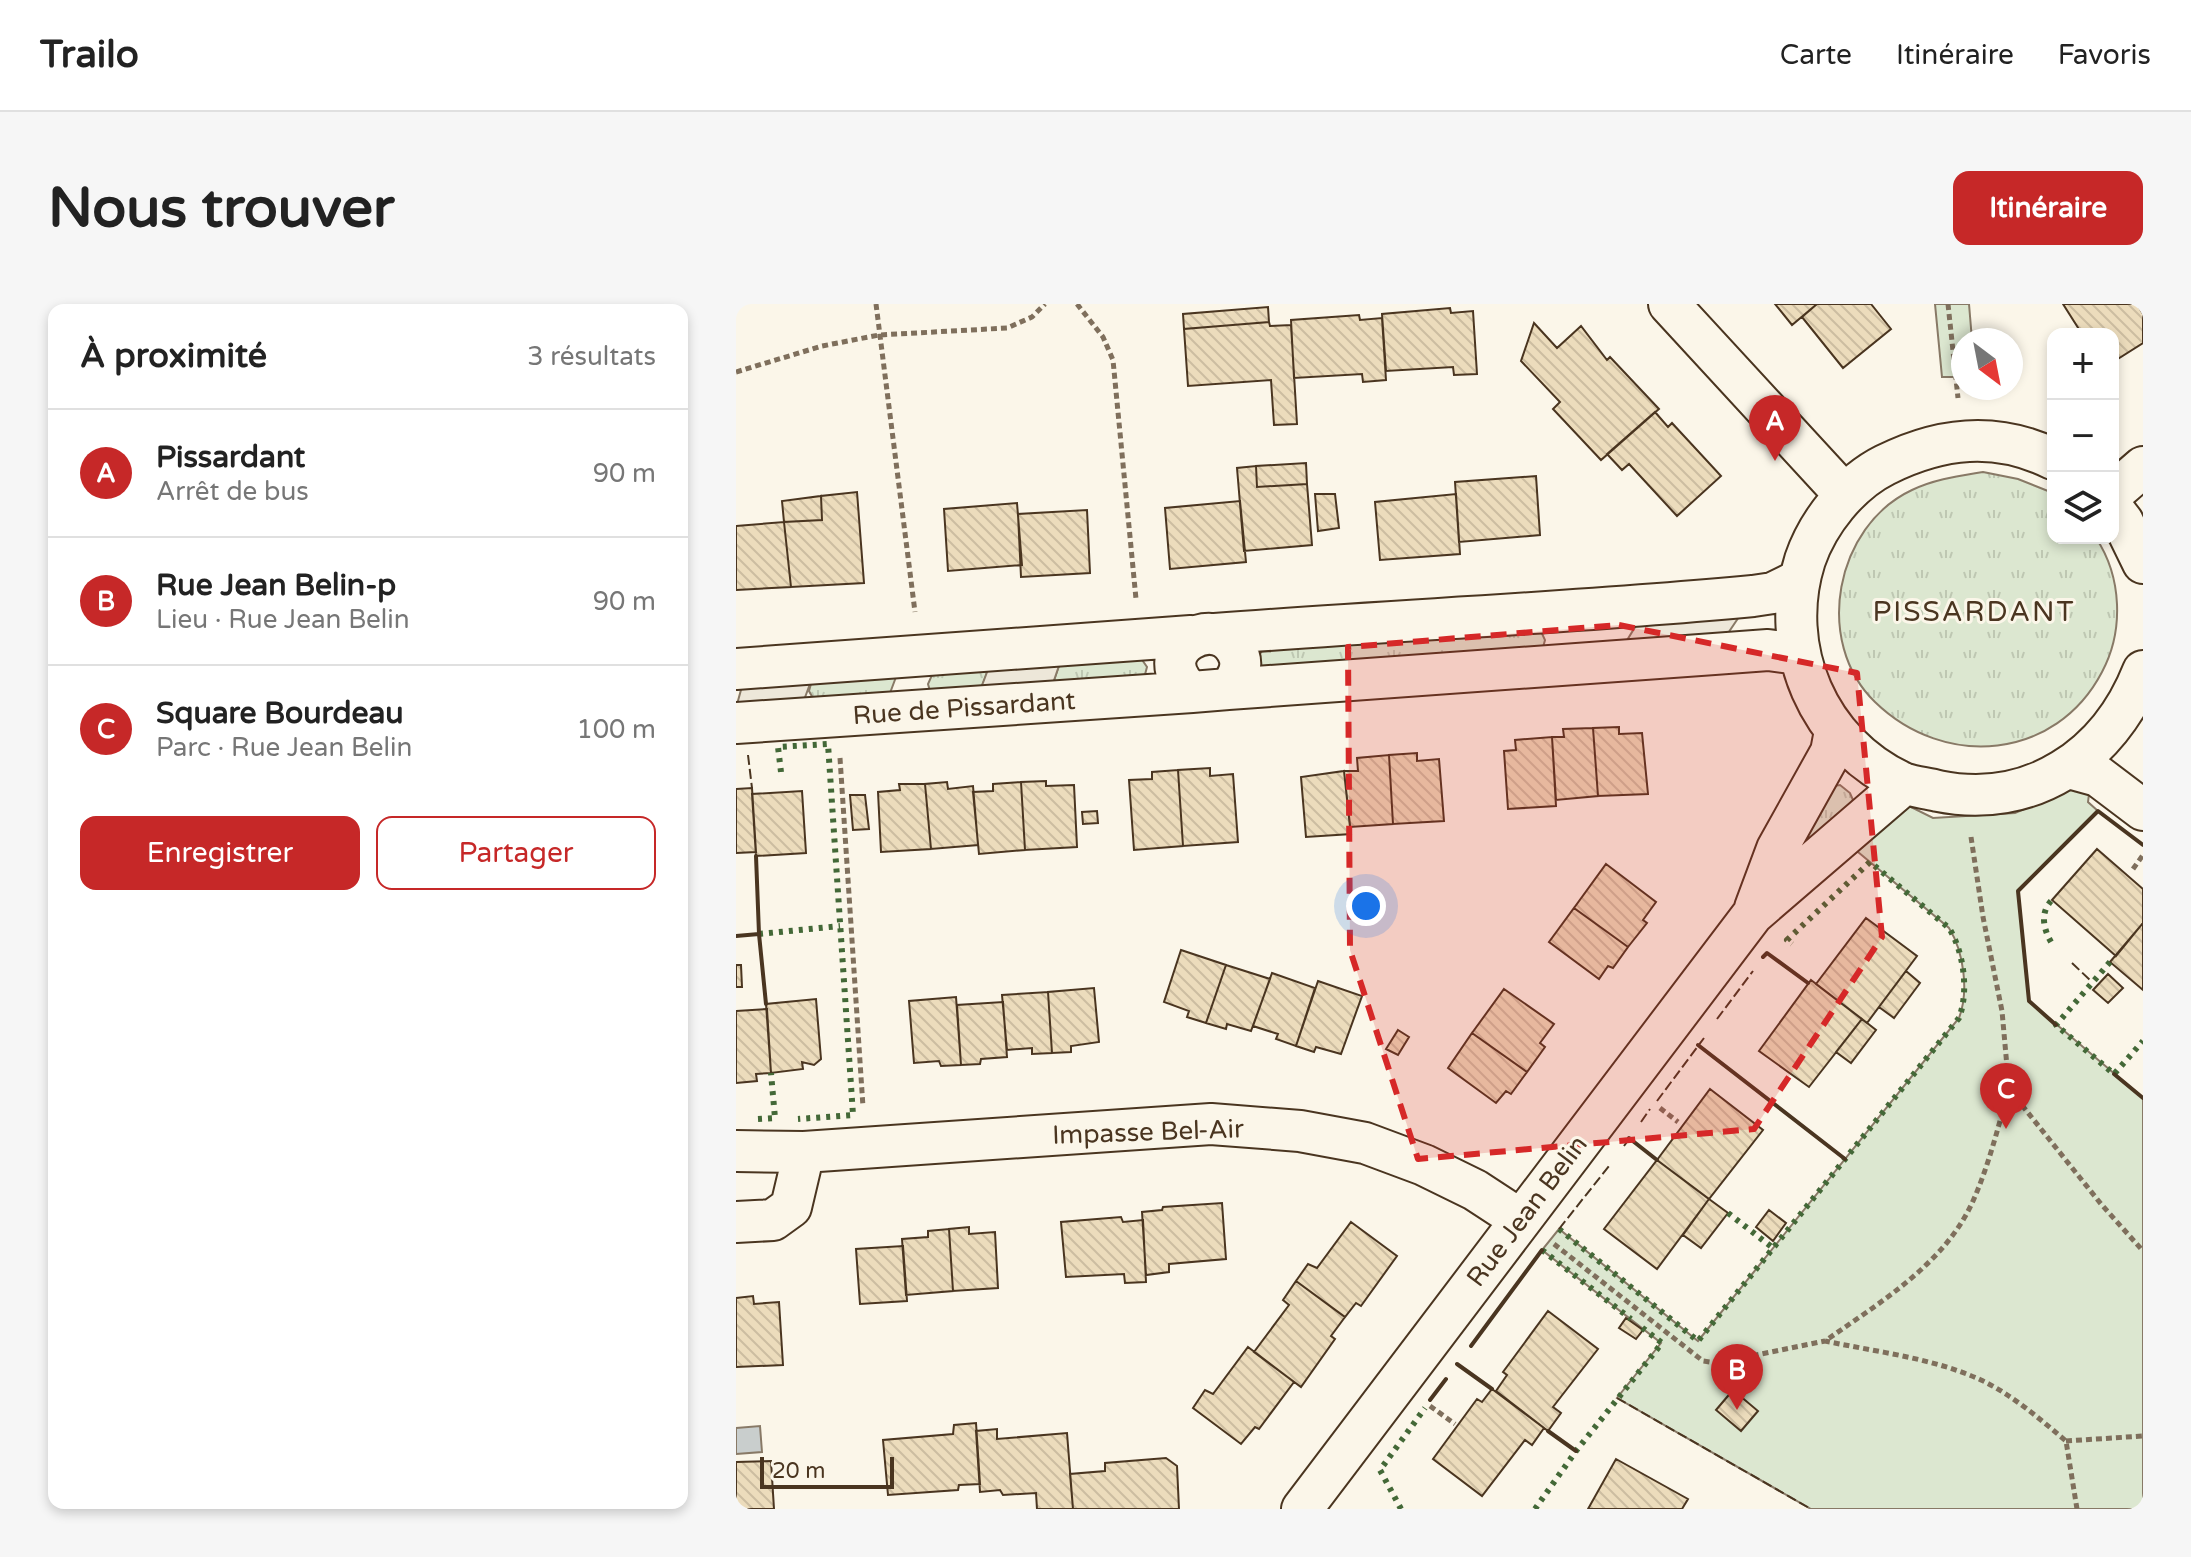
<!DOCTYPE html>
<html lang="fr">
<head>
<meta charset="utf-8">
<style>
  :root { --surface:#fff; --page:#f6f6f6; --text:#222; --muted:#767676; --line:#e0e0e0; --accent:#c62828 }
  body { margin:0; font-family:"Varela Round",sans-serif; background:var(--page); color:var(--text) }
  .controls { position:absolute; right:24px; top:24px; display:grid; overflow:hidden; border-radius:16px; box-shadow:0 4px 12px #0003 }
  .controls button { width:72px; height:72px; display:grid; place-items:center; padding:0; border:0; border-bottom:2px solid var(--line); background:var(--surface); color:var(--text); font:40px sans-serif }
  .compass { position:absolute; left:1215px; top:24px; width:72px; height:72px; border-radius:50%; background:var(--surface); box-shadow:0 4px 12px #0003; rotate:148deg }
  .scale { position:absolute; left:24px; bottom:20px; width:134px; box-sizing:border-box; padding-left:8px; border:4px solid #4a3520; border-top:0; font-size:22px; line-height:28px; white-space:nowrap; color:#4a3520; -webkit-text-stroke:6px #fbf6e9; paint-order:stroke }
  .you { position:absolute; left:630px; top:602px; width:28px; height:28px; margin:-20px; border:6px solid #fff; border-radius:50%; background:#1a73e8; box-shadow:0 0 0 12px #1a73e833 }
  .badge { display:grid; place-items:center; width:52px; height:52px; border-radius:50%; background:var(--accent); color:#fff; font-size:26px; font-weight:700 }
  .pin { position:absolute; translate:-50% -66px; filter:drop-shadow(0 2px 4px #0008) }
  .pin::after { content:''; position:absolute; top:42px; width:28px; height:24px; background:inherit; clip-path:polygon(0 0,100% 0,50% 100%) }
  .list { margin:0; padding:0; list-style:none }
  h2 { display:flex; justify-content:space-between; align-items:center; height:104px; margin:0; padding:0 32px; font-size:34px }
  h2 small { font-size:26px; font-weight:400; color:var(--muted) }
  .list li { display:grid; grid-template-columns:52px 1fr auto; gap:24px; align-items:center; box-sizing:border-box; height:128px; padding:0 32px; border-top:2px solid var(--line) }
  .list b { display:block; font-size:30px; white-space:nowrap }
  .list p { margin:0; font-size:26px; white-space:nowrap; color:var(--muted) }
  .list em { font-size:26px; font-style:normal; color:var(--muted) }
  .actions { display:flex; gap:16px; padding:24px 32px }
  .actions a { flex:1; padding:18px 0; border:2px solid var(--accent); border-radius:16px; text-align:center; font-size:28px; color:var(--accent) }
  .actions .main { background:var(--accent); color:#fff }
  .icon { flex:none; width:44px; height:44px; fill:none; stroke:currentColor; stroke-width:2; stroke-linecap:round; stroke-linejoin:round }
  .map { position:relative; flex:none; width:1407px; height:1205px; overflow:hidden; border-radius:16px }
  header { display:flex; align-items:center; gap:48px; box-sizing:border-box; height:112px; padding:0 40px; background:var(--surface); border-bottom:2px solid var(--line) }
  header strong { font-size:38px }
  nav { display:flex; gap:44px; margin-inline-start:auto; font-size:28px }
  .intro { display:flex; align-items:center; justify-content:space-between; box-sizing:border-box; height:192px; padding:0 48px }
  h1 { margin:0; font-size:56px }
  .button { padding:20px 36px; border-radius:16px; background:var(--accent); color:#fff; font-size:28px; font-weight:700 }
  main { display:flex; gap:48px; padding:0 48px }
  aside { flex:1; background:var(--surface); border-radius:16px; box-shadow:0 4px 12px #0003 }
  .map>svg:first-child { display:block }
</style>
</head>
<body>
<header>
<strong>Trailo</strong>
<nav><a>Carte</a><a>Itinéraire</a><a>Favoris</a></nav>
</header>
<div class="intro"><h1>Nous trouver</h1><a class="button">Itinéraire</a></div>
<main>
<aside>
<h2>À proximité<small>3 résultats</small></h2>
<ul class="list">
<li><span class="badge">A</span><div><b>Pissardant</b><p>Arrêt de bus</p></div><em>90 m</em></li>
<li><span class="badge">B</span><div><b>Rue Jean Belin-p</b><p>Lieu · Rue Jean Belin</p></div><em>90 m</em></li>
<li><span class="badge">C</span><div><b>Square Bourdeau</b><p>Parc · Rue Jean Belin</p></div><em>100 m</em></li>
</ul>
<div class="actions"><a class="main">Enregistrer</a><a>Partager</a></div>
</aside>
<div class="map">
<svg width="1407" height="1205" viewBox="0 0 1407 1205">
  <defs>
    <pattern id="grass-tufts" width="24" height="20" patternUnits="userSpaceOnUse" patternTransform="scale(2)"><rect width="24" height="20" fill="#dce7d0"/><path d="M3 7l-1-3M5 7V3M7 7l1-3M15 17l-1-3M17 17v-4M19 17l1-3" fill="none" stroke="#bec7b2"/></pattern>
    <pattern id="building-back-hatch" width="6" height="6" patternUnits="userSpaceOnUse" patternTransform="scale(2)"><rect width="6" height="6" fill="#ecdcbc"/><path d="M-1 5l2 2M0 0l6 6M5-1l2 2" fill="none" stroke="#ccbda1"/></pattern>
  </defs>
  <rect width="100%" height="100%" fill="#fbf6e9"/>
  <path fill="url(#grass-tufts)" stroke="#887966" stroke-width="2" d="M 1247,168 L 1282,175 L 1317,189 L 1317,234 L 1360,234 C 1386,273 1388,327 1366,368 C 1320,456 1209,466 1139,398 C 1077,338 1099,222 1176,186 C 1199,175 1223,172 1247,168 Z
    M 803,323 L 809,336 L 806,347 L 528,376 L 520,356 L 528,344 Z
    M 402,350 L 411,363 L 407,378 L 314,388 L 326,353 Z
    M 255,359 L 242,392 L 194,387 L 192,380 L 200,362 Z
    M 163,365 L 151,397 L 78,396 L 73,387 L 78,369 Z
    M 1104,481 L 1114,489 L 1117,496 L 1113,504 L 1058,553 L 1098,482 Z"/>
  <path fill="#dce7d0" stroke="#887966" stroke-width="2" d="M 1199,0 L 1233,0 L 1236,36 L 1227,36 L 1227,73 L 1206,73 Z
    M 1345,481 L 1353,490 L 1352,498 L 1362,507 L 1282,588 L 1293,697 L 1407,794 L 1407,1205 L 1075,1205 L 881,1094 L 925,1039 L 806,946 L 823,925 L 962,1037 L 1223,714 C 1233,688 1228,648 1213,624 L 1116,543 L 1167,499 L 1197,514 L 1279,509 Z"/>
  <path fill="#ede7d9" stroke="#887966" stroke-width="2" d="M 1017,292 L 978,350 L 879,356 L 904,315 Z
    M 259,347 L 326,353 L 314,388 L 242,392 Z
    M 78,369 L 61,415 L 0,404 L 8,375 Z"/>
  <path fill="#c9cecd" stroke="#887966" stroke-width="2" d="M 24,1122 L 26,1148 L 0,1150 L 0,1124 Z"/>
  <path fill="url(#building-back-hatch)" stroke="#4a3520" stroke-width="2" d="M 1039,0 L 1081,0 L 1056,21 Z
    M 1081,0 L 1135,0 L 1155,25 L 1107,64 L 1066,13 Z
    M 1327,0 L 1401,0 L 1407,10 L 1407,39 L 1377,58 L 1377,30 L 1346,30 Z
    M 532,3 L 533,18 L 448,25 L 447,10 Z
    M 714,4 L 715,9 L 737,7 L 741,70 L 718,71 L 717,63 L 650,67 L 646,10 Z
    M 623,11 L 624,16 L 646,14 L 650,76 L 627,78 L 626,70 L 558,74 L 555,16 Z
    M 533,18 L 534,22 L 555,21 L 561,120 L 538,121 L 535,76 L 452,82 L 448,25 Z
    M 798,19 L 821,44 L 845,22 L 871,56 L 874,53 L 923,105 L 865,156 L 817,105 L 824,98 L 785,57 Z
    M 919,108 L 932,123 L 936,119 L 985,172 L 941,212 L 893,160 L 886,166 L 871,150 Z
    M 570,159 L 571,180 L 521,183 L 520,162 Z
    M 520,162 L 521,183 L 571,180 L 576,241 L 508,247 L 501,164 Z
    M 800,172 L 804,231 L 723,238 L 719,178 Z
    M 121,188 L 128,279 L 55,283 L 48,218 L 86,216 L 85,192 Z
    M 579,190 L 599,190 L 603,224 L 582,227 Z
    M 720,190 L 724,250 L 644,256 L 639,198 Z
    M 85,192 L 86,216 L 48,218 L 46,197 Z
    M 504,197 L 510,258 L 434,265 L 429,204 Z
    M 281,199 L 286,261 L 212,267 L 208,205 Z
    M 351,206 L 354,269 L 285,273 L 282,210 Z
    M 48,218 L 55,283 L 0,286 L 0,222 Z
    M 883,423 L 883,430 L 906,429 L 912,490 L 862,492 L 857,424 Z
    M 857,424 L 862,492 L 820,496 L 816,433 L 828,433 L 827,425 Z
    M 816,433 L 820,502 L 772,505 L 768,447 L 780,446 L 779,436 Z
    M 681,449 L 681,457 L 703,455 L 708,517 L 657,520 L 653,451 Z
    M 653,451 L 657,520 L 614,523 L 608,467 L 622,467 L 621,454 Z
    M 474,464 L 474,472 L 497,470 L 502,538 L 447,542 L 442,466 Z
    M 442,466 L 447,542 L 398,546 L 393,476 L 416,475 L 416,468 Z
    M 608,467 L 615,530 L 570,533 L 565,473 Z
    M 310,477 L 310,482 L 338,481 L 341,543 L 289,546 L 285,478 Z
    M 211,478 L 212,485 L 237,482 L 242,541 L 195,545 L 189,480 Z
    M 285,478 L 289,546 L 243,550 L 237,488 L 257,487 L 257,480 Z
    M 163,480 L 189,480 L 195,545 L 145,548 L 142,488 L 164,486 Z
    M 16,484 L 20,548 L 0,549 L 0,485 Z
    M 66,487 L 70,549 L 20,552 L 16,490 Z
    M 114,491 L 129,491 L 133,525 L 117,526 Z
    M 361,507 L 362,519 L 347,520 L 346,508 Z
    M 1361,545 L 1407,585 L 1407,619 L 1380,652 L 1316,596 Z
    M 870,560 L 920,598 L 907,616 L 911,619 L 892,643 L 838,604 Z
    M 838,604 L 892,643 L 877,664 L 872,662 L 863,675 L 813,638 Z
    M 1130,614 L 1181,652 L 1131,719 L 1080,680 Z
    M 1407,619 L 1407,686 L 1374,658 Z
    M 445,646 L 490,661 L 470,719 L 451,713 L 453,707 L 428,698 Z
    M 0,661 L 5,661 L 6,683 L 0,683 Z
    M 490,661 L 534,675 L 515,727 L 491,720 L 490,725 L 470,719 Z
    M 1170,667 L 1184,679 L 1158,714 L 1143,703 Z
    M 536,669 L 579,684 L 560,742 L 540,735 L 542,730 L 517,722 Z
    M 1372,670 L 1387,684 L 1372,699 L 1357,686 Z
    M 1075,676 L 1126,715 L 1073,783 L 1023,747 Z
    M 582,677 L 626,692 L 605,750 L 580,743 L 578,748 L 560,742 Z
    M 358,684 L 363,738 L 335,742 L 335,748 L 316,749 L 312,688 Z
    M 768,685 L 818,720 L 804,739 L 809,743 L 791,768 L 736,729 Z
    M 312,688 L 316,749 L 296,750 L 296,744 L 271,746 L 266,691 Z
    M 220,693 L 225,761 L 205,762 L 203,757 L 178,759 L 173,697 Z
    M 80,695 L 85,755 L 78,761 L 66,758 L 67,765 L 35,769 L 30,700 Z
    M 267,698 L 271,753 L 245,755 L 244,760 L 225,761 L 221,701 Z
    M 31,705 L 35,769 L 20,770 L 21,777 L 0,779 L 0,707 Z
    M 1126,715 L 1140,726 L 1115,759 L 1100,748 Z
    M 662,726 L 673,733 L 662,751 L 650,745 Z
    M 736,729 L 791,768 L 775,790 L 770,787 L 760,799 L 712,764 Z
    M 974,785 L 1027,826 L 973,895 L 921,856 Z
    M 921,856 L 973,895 L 921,965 L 868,925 Z
    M 973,895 L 992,909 L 965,944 L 947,931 Z
    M 486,899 L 490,955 L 433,960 L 433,968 L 410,971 L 406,908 L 426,906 L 427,903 Z
    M 1033,906 L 1050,919 L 1037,937 L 1020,923 Z
    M 385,913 L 387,918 L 407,916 L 410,978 L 389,979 L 388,970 L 330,973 L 325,918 Z
    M 615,918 L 661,952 L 625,1002 L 620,999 L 609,1013 L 560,977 L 572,960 L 581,964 Z
    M 233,923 L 233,930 L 259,928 L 262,984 L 217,987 L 213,925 Z
    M 213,925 L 217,987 L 170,991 L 166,935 L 192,933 L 192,927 Z
    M 167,942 L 171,997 L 124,1000 L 120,945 Z
    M 560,977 L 609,1013 L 595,1032 L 599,1035 L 565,1083 L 518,1048 L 553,1001 L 547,996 Z
    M 17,992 L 18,1000 L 43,998 L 47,1061 L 0,1063 L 0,994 Z
    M 812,1007 L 862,1045 L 817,1103 L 825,1109 L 812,1127 L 760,1087 L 771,1071 L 767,1068 Z
    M 890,1014 L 907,1026 L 900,1035 L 883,1024 Z
    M 512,1043 L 558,1078 L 523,1125 L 519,1123 L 505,1140 L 457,1104 L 469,1086 L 477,1090 Z
    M 756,1085 L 808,1124 L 796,1141 L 789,1136 L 746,1192 L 697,1155 L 741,1095 L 746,1098 Z
    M 997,1086 L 1022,1107 L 1005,1127 L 980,1106 Z
    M 240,1119 L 244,1180 L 223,1181 L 222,1186 L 152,1191 L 147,1136 L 217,1130 L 218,1121 Z
    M 261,1125 L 261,1135 L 331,1129 L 337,1205 L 301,1205 L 300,1189 L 267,1191 L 264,1186 L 244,1188 L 240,1127 Z
    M 430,1154 L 441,1162 L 443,1205 L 337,1205 L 334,1170 L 369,1167 L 369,1159 Z
    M 880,1155 L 952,1195 L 946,1205 L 852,1205 Z
    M 35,1157 L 38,1205 L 0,1205 L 0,1158 Z"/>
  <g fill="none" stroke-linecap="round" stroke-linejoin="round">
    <defs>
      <path id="street" d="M 933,0 L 1109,191
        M 1317,155 C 1260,127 1205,133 1149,161 C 1113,179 1082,218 1069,256 C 1041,344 1082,440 1167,479 C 1177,483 1191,484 1202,487 C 1295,506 1373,453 1407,367
        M 1377,189 L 1407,163
        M 1377,205 L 1387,218 L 1407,259
        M 479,330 C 659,316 838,309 1017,292 L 1037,289 L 1063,276
        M 0,365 L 455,332
        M 492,385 L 978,350 L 1032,346 L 1063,350
        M 0,419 L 456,388 L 492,385 C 501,376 507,364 503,352 C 485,302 405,347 456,388
        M 1333,464 L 1362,472 L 1407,506
        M 1019,604 L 1041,545 L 1095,448 L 1099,427
        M 0,847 L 68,848 L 475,820 L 564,827 L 629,839 L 688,861 L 739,886 L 785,916
        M 0,918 L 37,916 L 55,903 L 68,848
        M 566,1205 L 1017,610 L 1168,480"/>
    </defs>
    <use href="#street" stroke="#4a3520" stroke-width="44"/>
    <path stroke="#7f6f5c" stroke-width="5" stroke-dasharray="6 4" stroke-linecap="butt" d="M 140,0 L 179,308
      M 341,0 L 367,33 L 377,56 L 400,295
      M 1212,0 L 1222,94
      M 0,68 L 86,42 L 143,31 L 271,24 L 296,13 L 309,0
      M 104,454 L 127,803
      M 1235,533 L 1247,613 L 1266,707 L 1273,785
      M 1397,565 L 1407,551
      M 924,804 L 942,818
      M 818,940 L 967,1057 L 981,1059 L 1089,1037
      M 694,1102 L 719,1120
      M 1330,1137 L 1407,1132
      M 1341,1205 L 1330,1137 C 1304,1115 1275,1090 1245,1076 C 1197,1054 1141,1048 1089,1037 C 1143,999 1209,960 1237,897 C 1253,861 1262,823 1273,785 L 1365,900 L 1407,947"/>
    <use href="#street" stroke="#fbf6e9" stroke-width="40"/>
    <path stroke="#436837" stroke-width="6" stroke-dasharray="4 6" stroke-linecap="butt" d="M 45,468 L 42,443 L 92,440 L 117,811 L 62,815
      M 23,630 L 104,622
      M 1315,638 C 1307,624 1304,608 1316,596
      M 1374,658 L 1320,721 L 1378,770 L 1407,737
      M 22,815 L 39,814 L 35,769
      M 992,909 L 1037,944
      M 823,925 L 962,1037 L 1223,714 C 1233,688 1228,648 1213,624 L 1134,558 L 1051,636 L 1056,640
      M 806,946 L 895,1015
      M 665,1205 L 644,1166 L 689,1104
      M 799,1205 L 840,1147 L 926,1039 L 904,1022"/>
    <path stroke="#4a3520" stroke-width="2" stroke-dasharray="10 4" stroke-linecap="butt" d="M 12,451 L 16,484
      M 1336,659 L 1356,678
      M 981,715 L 1017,667
      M 921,797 L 968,734
      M 905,818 L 914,805
      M 888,842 L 896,831
      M 823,925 L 873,862
      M 881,1094 L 1075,1205"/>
    <path stroke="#4a3520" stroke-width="4" d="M 20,552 L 23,630
      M 0,632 L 23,630 L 30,700
      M 1027,653 L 1031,649 L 1072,679
      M 1320,721 L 1293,697 L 1282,587 L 1362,507 L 1407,541
      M 962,741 L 1109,855
      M 1378,770 L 1407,794
      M 893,834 L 921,856
      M 735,1042 L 806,946
      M 721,1060 L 756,1085
      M 694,1096 L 710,1075
      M 812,1127 L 840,1147"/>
  </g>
  <path fill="#d62828" fill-opacity="0.2" stroke="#d62828" stroke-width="6" stroke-dasharray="16 10" stroke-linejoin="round" d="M 883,321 L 1121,369 L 1146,633 L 1018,825 L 682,855 L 614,646 L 612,343 Z"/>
  <g text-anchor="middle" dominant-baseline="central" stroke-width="6" stroke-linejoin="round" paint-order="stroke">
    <g font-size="26" fill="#4a3520" stroke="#fbf6e9">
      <text transform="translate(228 404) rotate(-4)">Rue de Pissardant</text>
      <text transform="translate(412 828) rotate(-2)">Impasse Bel-Air</text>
      <text transform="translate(791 907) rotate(-53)">Rue Jean Belin</text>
    </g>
    <g font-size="28" letter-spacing="2" fill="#4a3520" stroke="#fbf6e9">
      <text x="1238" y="308">PISSARDANT</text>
    </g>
  </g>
</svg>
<div class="controls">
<button>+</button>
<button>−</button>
<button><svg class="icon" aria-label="layers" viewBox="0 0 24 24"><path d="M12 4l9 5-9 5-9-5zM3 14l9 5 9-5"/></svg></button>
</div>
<svg class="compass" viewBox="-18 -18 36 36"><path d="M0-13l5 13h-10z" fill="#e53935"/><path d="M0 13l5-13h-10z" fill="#767676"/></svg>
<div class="scale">20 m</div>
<div class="you"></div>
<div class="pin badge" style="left:1039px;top:157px">A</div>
<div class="pin badge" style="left:1001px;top:1106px">B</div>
<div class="pin badge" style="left:1270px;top:825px">C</div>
</div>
</main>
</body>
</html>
